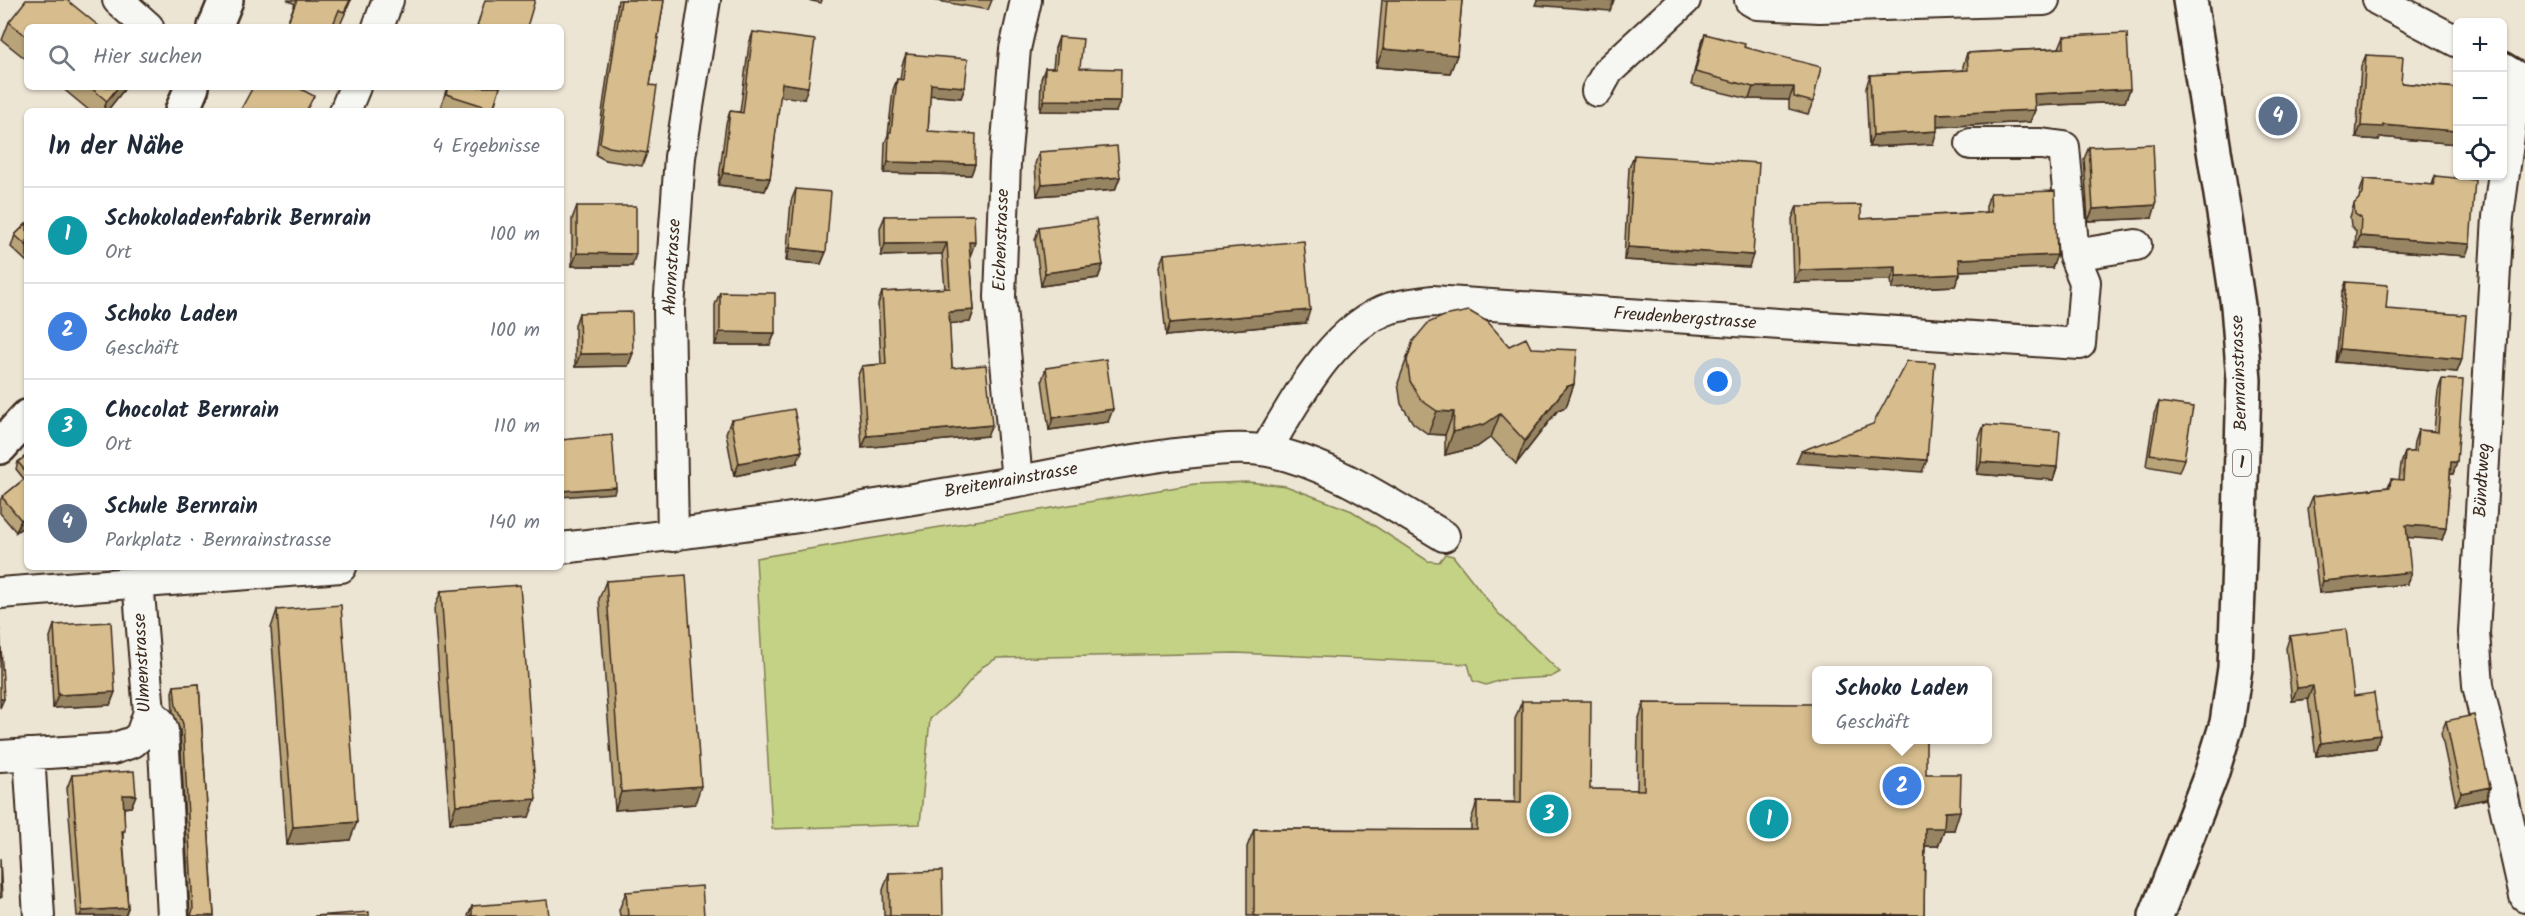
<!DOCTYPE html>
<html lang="de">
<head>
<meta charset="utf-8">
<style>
  :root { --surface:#fff; --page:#f6f6f7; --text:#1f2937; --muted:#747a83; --line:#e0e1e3; --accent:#d93025 }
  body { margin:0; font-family:Kalam,sans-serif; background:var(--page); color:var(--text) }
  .controls { position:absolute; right:18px; top:18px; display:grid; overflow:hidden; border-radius:9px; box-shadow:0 2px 4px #0004 }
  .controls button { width:54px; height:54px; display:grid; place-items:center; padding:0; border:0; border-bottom:2px solid var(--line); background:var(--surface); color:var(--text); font:30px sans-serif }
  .you { position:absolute; left:1718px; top:382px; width:21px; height:21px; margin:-15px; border:4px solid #fff; border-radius:50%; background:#1a73e8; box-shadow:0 0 0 9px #1a73e833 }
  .badge { display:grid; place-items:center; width:39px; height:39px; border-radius:50%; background:var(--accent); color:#fff; font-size:20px; font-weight:700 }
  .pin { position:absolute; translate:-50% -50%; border:3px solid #fff; box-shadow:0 2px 6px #0006 }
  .popup { position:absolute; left:1812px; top:666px; width:180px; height:78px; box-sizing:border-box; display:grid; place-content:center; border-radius:9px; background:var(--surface); filter:drop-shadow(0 2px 4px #0005); font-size:20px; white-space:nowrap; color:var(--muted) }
  .popup b { font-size:22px; color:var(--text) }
  .popup::after { content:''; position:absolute; left:50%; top:100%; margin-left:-12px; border:12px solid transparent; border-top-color:var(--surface) }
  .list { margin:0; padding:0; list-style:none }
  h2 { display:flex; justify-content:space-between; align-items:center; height:78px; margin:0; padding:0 24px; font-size:26px }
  h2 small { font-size:20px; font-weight:400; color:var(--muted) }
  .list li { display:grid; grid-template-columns:39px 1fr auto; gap:18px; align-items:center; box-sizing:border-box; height:96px; padding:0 24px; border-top:2px solid var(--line) }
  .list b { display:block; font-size:22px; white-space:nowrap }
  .list p { margin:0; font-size:20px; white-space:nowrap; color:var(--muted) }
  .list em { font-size:20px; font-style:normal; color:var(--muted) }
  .icon { flex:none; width:33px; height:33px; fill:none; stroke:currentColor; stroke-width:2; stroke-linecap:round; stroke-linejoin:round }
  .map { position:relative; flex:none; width:2525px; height:916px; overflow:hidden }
  .search { position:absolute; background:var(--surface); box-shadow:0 2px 4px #0004; left:24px; top:24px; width:540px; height:66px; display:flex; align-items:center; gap:15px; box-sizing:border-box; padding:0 21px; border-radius:9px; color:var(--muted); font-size:22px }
  .panel { position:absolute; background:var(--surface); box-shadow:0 2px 4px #0004; left:24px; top:108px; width:540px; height:462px; border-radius:9px }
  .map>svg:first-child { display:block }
</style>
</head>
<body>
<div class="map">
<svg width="2525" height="916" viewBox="0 0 2525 916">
  <rect width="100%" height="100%" fill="#ede5d4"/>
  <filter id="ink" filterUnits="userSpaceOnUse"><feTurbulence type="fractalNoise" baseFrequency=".0167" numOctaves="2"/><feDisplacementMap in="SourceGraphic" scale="12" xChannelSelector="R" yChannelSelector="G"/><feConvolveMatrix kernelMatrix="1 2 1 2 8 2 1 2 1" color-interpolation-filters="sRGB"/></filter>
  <g filter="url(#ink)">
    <path fill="#c4d285" stroke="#807e52" stroke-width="1.5" d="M 1248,482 L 1286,486 L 1352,511 L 1428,561 L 1439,562 L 1445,554 L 1453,556 L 1497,612 L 1560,672 L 1551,677 L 1501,680 L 1486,685 L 1473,681 L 1468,664 L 1236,653 L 997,658 L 982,667 L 958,695 L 930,719 L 920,824 L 772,829 L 756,558 L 1195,484 Z"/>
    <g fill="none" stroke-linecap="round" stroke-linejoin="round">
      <defs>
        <path id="minor" d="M 118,0 L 148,27
          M 1750,0 L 1757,4 L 1820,7 L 2044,0
          M 2378,0 L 2458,42
          M 378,27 L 388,0
          M 2502,68 L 2517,77 L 2498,217 L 2474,633 L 2478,685 L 2525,896
          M 1597,91 L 1608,71 L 1685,0
          M 345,111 L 355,87
          M 2074,255 L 2136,245
          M 1266,450 C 1296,400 1332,328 1391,308 C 1404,304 1419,303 1432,301 L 2080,344 L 2085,282 L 2074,255 L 2064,147 L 2041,144 L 1971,144
          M 1017,481 L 1000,297 L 1005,163 L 1015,49 L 1026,0
          M 673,536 L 669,308 L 680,157 L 705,0
          M 561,548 C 714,531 867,508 1018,481 C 1074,471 1129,459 1185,453 C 1211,450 1242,446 1268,451 C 1332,464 1388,503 1444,536
          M 0,593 L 341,567
          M 149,712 L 160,722 L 163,731 L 173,916
          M 29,754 L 39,916
          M 0,756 L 112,749 L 133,742 L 141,735 L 149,712 L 138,581"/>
        <path id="major" d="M 215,27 L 226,0
          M 182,111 L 192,87
          M 0,447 L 27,417
          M 2156,916 L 2211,775 L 2227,723 L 2235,668 L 2238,591 L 2244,380 L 2238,306 L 2227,232 L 2190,0"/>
      </defs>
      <use href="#minor" stroke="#3b2a1e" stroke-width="34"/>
      <use href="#major" stroke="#3b2a1e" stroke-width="38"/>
      <use href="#minor" stroke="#f6f6f2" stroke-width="30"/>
      <use href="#major" stroke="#f6f6f2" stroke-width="33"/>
    </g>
    <path fill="#b9a379" stroke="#3b2a1e" stroke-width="1.5" d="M 287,0 L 351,0 L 340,25 L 335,23 L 333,27 L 285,27 L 295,4 Z
      M 618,0 L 664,0 L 650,85 L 647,153 L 642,166 L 605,160 L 596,155 Z
      M 807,0 L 822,0 L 821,3 Z
      M 932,0 L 992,0 L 988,10 Z
      M 1382,0 L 1462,0 L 1457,55 L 1450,73 L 1376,67 Z
      M 9,22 L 27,27 L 27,60 L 2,40 Z
      M 753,32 L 804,99 L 780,96 L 770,178 L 765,191 L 718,185 L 726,124 L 730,111 L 740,112 L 749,44 Z
      M 1705,34 L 1744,47 L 1813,102 L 1808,114 L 1789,109 L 1789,100 L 1749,99 L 1691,85 L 1700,47 Z
      M 2064,36 L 2130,89 L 2125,102 L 2034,106 L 2035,110 L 2030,122 L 1937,127 L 1933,144 L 1869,147 L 1866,88 L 1870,75 L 1963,70 L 1963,66 L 1967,53 L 2059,48 Z
      M 1059,37 L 1080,68 L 1116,112 L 1040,111 L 1041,79 L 1045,68 L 1053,68 L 1055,48 Z
      M 906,54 L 965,87 L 961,98 L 930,95 L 928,131 L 975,164 L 971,175 L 884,173 L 885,143 L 888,135 L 893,90 L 897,79 L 900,80 L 902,65 Z
      M 2366,55 L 2401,83 L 2457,88 L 2457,144 L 2380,137 L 2379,140 L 2356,138 L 2361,67 Z
      M 61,87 L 126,87 L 107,111 L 90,111 Z
      M 447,87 L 500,87 L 493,111 L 455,111 L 441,107 Z
      M 2089,147 L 2152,218 L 2088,221 L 2084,159 Z
      M 1039,152 L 1120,177 L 1115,190 L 1037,196 L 1035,164 Z
      M 1634,155 L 1749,267 L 1624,260 L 1629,168 Z
      M 2435,176 L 2466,256 L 2355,248 L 2356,231 L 2351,226 L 2350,217 L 2354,204 L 2359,199 L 2360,192 L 2364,179 L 2432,185 Z
      M 796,189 L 826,252 L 821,264 L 786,261 L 791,201 Z
      M 1990,193 L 2052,268 L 1959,271 L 1960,274 L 1955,286 L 1892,289 L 1891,280 L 1794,282 L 1792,219 L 1797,206 L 1861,219 L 1986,212 L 1986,206 Z
      M 577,206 L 632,266 L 572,266 L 572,219 Z
      M 885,216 L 975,242 L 970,254 L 974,310 L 970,322 L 949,323 L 952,368 L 992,425 L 987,436 L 862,448 L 857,377 L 862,366 L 881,364 L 878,304 L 882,292 L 945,289 L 942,254 L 881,256 L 880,228 Z
      M 27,223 L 27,262 L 11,247 L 15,235 Z
      M 1039,227 L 1103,265 L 1098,278 L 1041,286 L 1035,240 Z
      M 1164,254 L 1306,323 L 1166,336 L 1159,266 Z
      M 2346,282 L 2462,359 L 2457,372 L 2336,362 L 2342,294 Z
      M 720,292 L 775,333 L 770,345 L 715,345 L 715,305 Z
      M 579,313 L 633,353 L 628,366 L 575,367 L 575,325 Z
      M 1413,341 L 1531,348 L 1574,384 L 1566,407 L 1558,410 L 1516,464 L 1491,437 L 1477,447 L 1445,455 L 1445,435 L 1428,434 L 1413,423 L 1401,404 L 1398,383 Z
      M 1046,368 L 1108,422 L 1049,430 L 1042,380 Z
      M 2442,379 L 2457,462 L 2453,474 L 2450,474 L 2446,528 L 2442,540 L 2408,537 L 2407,584 L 2319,593 L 2308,508 L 2313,496 L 2388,487 L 2391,479 L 2399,480 L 2401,464 L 2405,452 L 2413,452 L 2414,442 L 2418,430 L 2434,431 L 2438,391 Z
      M 2159,402 L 2184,459 L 2179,472 L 2146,466 L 2154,414 Z
      M 731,420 L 797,463 L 734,476 L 726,433 Z
      M 1984,425 L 2057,467 L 2053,480 L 1977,474 L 1979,438 Z
      M 27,455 L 27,524 L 16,532 L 0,513 L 0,501 L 2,497 L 24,479 L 16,469 L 18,462 Z
      M 606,581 L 695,804 L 615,810 L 599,599 Z
      M 441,591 L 529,817 L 450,823 L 434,609 Z
      M 277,610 L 350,840 L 287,845 L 271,628 Z
      M 54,625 L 115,692 L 110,705 L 53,708 L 50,637 Z
      M 2290,636 L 2354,696 L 2380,735 L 2376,748 L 2316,756 L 2308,699 L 2292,701 L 2286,648 Z
      M 199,684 L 214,916 L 190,916 L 180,730 L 173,712 L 172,692 L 174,686 Z
      M 1522,701 L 1590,789 L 1637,790 L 1638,721 L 1644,703 L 1926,774 L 1954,830 L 1944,830 L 1938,846 L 1925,846 L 1924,916 L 1247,916 L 1247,847 L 1254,829 L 1471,830 L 1471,820 L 1477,802 L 1515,802 L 1515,719 Z
      M 2446,721 L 2490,787 L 2486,799 L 2456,805 L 2441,733 Z
      M 72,775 L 136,795 L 131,807 L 124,808 L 123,838 L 128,908 L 125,916 L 77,916 L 67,788 Z
      M 889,873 L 943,916 L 884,916 L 883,890 Z
      M 626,892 L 704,916 L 620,916 L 619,910 Z
      M 472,906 L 549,916 L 468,916 Z"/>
    <path fill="#968463" stroke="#3b2a1e" stroke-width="1.5" d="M 1537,0 L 1614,0 L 1610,11 L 1535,5 Z
      M 1383,49 L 1457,55 L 1450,73 L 1376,67 Z
      M 782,83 L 808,87 L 804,99 L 777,96 Z
      M 931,84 L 965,87 L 961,98 L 927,95 Z
      M 118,87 L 126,87 L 107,111 L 103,111 L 107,101 Z
      M 1753,87 L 1794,87 L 1789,100 L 1749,99 Z
      M 2130,89 L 2125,102 L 2029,106 L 2034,94 Z
      M 1044,100 L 1120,101 L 1116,112 L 1040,111 Z
      M 2035,110 L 2030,122 L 1932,127 L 1937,114 Z
      M 2383,125 L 2457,131 L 2457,144 L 2380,137 L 2379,140 L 2356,138 L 2361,126 Z
      M 1937,131 L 1933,144 L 1869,147 L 1873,135 Z
      M 888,162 L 975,164 L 971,175 L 884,173 Z
      M 723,173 L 770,178 L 765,191 L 718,185 Z
      M 1120,177 L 1115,190 L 1037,196 L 1042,184 Z
      M 2156,205 L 2152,218 L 2088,221 L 2093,209 Z
      M 2360,236 L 2470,244 L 2466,256 L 2355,248 Z
      M 969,242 L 975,242 L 971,254 L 965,254 Z
      M 947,243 L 942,254 L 881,256 L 885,244 Z
      M 1628,247 L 1753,255 L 1749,267 L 1624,260 Z
      M 790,248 L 826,252 L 821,264 L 786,261 Z
      M 577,253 L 636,254 L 632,266 L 572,266 Z
      M 2057,255 L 2052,268 L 1954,271 L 1959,259 Z
      M 1103,265 L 1098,278 L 1041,286 L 1045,273 Z
      M 1896,267 L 1891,280 L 1794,282 L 1799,270 Z
      M 1960,274 L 1955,286 L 1892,289 L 1896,277 Z
      M 974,310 L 970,322 L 945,324 L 949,312 Z
      M 1310,310 L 1306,323 L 1166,336 L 1170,323 Z
      M 720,332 L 775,333 L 770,345 L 715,345 Z
      M 2340,349 L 2462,359 L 2457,372 L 2336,362 Z
      M 633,353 L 628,366 L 575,367 L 580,354 Z
      M 1574,384 L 1566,407 L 1558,410 L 1516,464 L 1525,441 L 1566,387 Z
      M 1113,409 L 1108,422 L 1049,430 L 1053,418 Z
      M 1437,411 L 1454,412 L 1445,435 L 1428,434 Z
      M 1500,414 L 1491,437 L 1477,447 L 1445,455 L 1453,432 Z
      M 992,425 L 987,436 L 862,448 L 867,436 Z
      M 802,451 L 797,463 L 734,476 L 739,463 Z
      M 1801,451 L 1927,460 L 1922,472 L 1796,463 Z
      M 1981,462 L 2057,467 L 2053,480 L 1977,474 Z
      M 2451,462 L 2457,462 L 2453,474 L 2447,474 Z
      M 616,487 L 614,493 L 561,497 L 561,491 Z
      M 27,515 L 27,524 L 16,532 L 21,520 Z
      M 2406,525 L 2446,528 L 2442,540 L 2402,537 Z
      M 2411,572 L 2407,584 L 2319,593 L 2323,581 Z
      M 2313,686 L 2308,699 L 2292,701 L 2297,688 Z
      M 115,692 L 110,705 L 53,708 L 58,695 Z
      M 0,699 L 4,699 L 0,708 Z
      M 2380,735 L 2376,748 L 2316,756 L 2321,743 Z
      M 701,786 L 695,804 L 615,810 L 621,792 Z
      M 2490,787 L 2486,799 L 2456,805 L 2461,793 Z
      M 123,795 L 136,795 L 131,807 L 118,808 Z
      M 536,799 L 529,817 L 450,823 L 456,805 Z
      M 1960,811 L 1954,830 L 1944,830 L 1938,846 L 1918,846 L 1925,828 L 1945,812 Z
      M 357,822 L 350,840 L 287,845 L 293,827 Z
      M 128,908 L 125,916 L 80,916 L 82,911 Z
      M 1733,914 L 1924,915 L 1924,916 L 1733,916 Z"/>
    <path fill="#d7bd8d" stroke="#3b2a1e" stroke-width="1.5" d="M 26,0 L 67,0 L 100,27 L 27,27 L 27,37 L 9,22 Z
      M 297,0 L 350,0 L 344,12 L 339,10 L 332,27 L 294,27 L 287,24 Z
      M 485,0 L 535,0 L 527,27 L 477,27 Z
      M 621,0 L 664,0 L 650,85 L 657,86 L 647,153 L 609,147 L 600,143 Z
      M 1387,0 L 1462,0 L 1457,55 L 1383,49 Z
      M 753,32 L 815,40 L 808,87 L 782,83 L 770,178 L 723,173 L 730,111 L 743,113 Z
      M 2127,33 L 2130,89 L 2034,94 L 2035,110 L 1937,114 L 1937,131 L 1873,135 L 1870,75 L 1968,70 L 1967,53 L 2064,48 L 2064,36 Z
      M 1705,34 L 1745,44 L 1744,47 L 1821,67 L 1813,102 L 1794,97 L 1794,87 L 1753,87 L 1695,72 Z
      M 1059,37 L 1083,39 L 1080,68 L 1121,69 L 1120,101 L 1044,100 L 1045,68 L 1056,68 Z
      M 906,54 L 968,59 L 965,87 L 931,84 L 928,131 L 976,134 L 975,164 L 888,162 L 889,132 L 891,132 L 897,79 L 903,80 Z
      M 2366,55 L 2403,57 L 2401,83 L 2457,88 L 2457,131 L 2383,125 L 2383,127 L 2361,126 Z
      M 90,87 L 118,87 L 107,101 Z
      M 253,87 L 297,87 L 314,96 L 306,111 L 240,111 Z
      M 448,87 L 500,87 L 493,109 L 446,94 Z
      M 2153,144 L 2156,205 L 2093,209 L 2089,147 Z
      M 1117,146 L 1120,177 L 1042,184 L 1039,152 Z
      M 1634,155 L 1759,163 L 1753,255 L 1628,247 Z
      M 2435,176 L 2475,180 L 2470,244 L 2360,236 L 2361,218 L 2355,214 L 2354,204 L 2363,194 L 2364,179 L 2434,185 Z
      M 796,189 L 831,192 L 826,252 L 790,248 Z
      M 2055,191 L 2057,255 L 1959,259 L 1960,274 L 1896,277 L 1896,267 L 1799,270 L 1797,206 L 1861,205 L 1861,219 L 1991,212 L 1990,193 Z
      M 577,206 L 636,206 L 636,254 L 577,253 Z
      M 974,215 L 975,242 L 969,242 L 974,310 L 949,312 L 952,368 L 986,365 L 992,425 L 867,436 L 862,366 L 886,364 L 882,292 L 950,288 L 947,243 L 885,244 L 885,216 Z
      M 1096,219 L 1103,265 L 1045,273 L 1039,227 Z
      M 27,223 L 27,246 L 15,235 Z
      M 1304,241 L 1310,310 L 1170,323 L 1164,254 Z
      M 2346,282 L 2388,285 L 2386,309 L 2466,315 L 2462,359 L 2340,349 Z
      M 720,292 L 775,293 L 775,333 L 720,332 Z
      M 1469,311 L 1488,322 L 1509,346 L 1526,338 L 1531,348 L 1577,350 L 1574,384 L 1566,387 L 1525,441 L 1500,414 L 1485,424 L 1453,432 L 1454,412 L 1437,411 L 1421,400 L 1410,381 L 1407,360 L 1413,341 L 1428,323 L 1444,316 Z
      M 632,312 L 633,353 L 580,354 L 579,313 Z
      M 1106,359 L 1113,409 L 1053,418 L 1046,368 Z
      M 1907,361 L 1935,363 L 1927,460 L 1801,451 L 1873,424 Z
      M 2442,379 L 2463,380 L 2457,462 L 2451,462 L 2446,528 L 2406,525 L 2411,572 L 2323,581 L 2313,496 L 2390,487 L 2391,479 L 2403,480 L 2405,452 L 2416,452 L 2418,430 L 2438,432 Z
      M 2159,402 L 2193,407 L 2184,459 L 2150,454 Z
      M 794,409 L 802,451 L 739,463 L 731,420 Z
      M 1984,425 L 2060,431 L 2057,467 L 1981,462 Z
      M 612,435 L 616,487 L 561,491 L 561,440 Z
      M 27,455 L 27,473 L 18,462 Z
      M 27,477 L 27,515 L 21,520 L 2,497 Z
      M 686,575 L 701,786 L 621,792 L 606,581 Z
      M 520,585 L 536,799 L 456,805 L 441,591 Z
      M 341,605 L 357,822 L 293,827 L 277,610 Z
      M 111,622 L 115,692 L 58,695 L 54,625 Z
      M 0,629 L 4,699 L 0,699 Z
      M 2346,629 L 2354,696 L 2374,693 L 2380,735 L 2321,743 L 2313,686 L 2297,688 L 2290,636 Z
      M 199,684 L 214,916 L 191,916 L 193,909 L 183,724 L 176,706 L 174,686 Z
      M 1522,701 L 1591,701 L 1590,789 L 1644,790 L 1644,703 L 1816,704 L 1816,740 L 1926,740 L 1926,774 L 1961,774 L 1960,811 L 1945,812 L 1944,828 L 1925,828 L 1924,915 L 1733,914 L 1733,916 L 1254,916 L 1254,829 L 1477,830 L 1477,802 L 1521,803 Z
      M 2474,715 L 2490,787 L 2461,793 L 2446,721 Z
      M 134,771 L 136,795 L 123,795 L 125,831 L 122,831 L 128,908 L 82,911 L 72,775 Z
      M 0,858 L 2,897 L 0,898 Z
      M 942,871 L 943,916 L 890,916 L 889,873 Z
      M 702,886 L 704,916 L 628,916 L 626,892 Z
      M 547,900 L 549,916 L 472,916 L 472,906 Z
      M 369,912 L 369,916 L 314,916 Z"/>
  </g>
  <g text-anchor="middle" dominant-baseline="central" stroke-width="4.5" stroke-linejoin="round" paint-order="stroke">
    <rect fill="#f6f6f2" stroke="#73675e" stroke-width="1.5" x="2233" y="450" width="18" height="26" rx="4.5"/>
    <g font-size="16" font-weight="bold" fill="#3b2a1e">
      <text x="2242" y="463">1</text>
    </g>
    <g font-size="18" fill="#3b2a1e" stroke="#f6f6f2">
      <text transform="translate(1002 240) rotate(-88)">Eichenstrasse</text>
      <text transform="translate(673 267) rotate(-87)">Ahornstrasse</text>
      <text transform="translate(1685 319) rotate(4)">Freudenbergstrasse</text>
      <text transform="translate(2240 373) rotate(-92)">Bernrainstrasse</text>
      <text transform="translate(2483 480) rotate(-87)">Bündtweg</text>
      <text transform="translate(1011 481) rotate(-10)">Breitenrainstrasse</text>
      <text transform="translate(143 663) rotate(-93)">Ulmenstrasse</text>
    </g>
  </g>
</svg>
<div class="controls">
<button>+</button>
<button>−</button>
<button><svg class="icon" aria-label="locate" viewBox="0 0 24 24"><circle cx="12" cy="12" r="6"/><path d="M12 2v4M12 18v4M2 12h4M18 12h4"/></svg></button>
</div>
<div class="you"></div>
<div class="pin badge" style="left:1769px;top:819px;background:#0f9aa8">1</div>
<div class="pin badge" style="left:1902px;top:786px;background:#3f7fe0">2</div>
<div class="popup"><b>Schoko Laden</b>Geschäft</div>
<div class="pin badge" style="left:1549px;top:814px;background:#0f9aa8">3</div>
<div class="pin badge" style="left:2278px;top:116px;background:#5c6f8a">4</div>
<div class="search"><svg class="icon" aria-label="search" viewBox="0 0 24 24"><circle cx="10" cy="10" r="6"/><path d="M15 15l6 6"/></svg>Hier suchen</div>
<section class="panel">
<h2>In der Nähe<small>4 Ergebnisse</small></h2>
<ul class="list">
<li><span class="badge" style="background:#0f9aa8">1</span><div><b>Schokoladenfabrik Bernrain</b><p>Ort</p></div><em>100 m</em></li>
<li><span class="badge" style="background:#3f7fe0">2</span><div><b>Schoko Laden</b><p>Geschäft</p></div><em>100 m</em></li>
<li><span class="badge" style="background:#0f9aa8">3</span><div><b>Chocolat Bernrain</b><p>Ort</p></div><em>110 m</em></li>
<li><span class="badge" style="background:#5c6f8a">4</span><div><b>Schule Bernrain</b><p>Parkplatz · Bernrainstrasse</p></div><em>140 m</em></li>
</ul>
</section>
</div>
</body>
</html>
